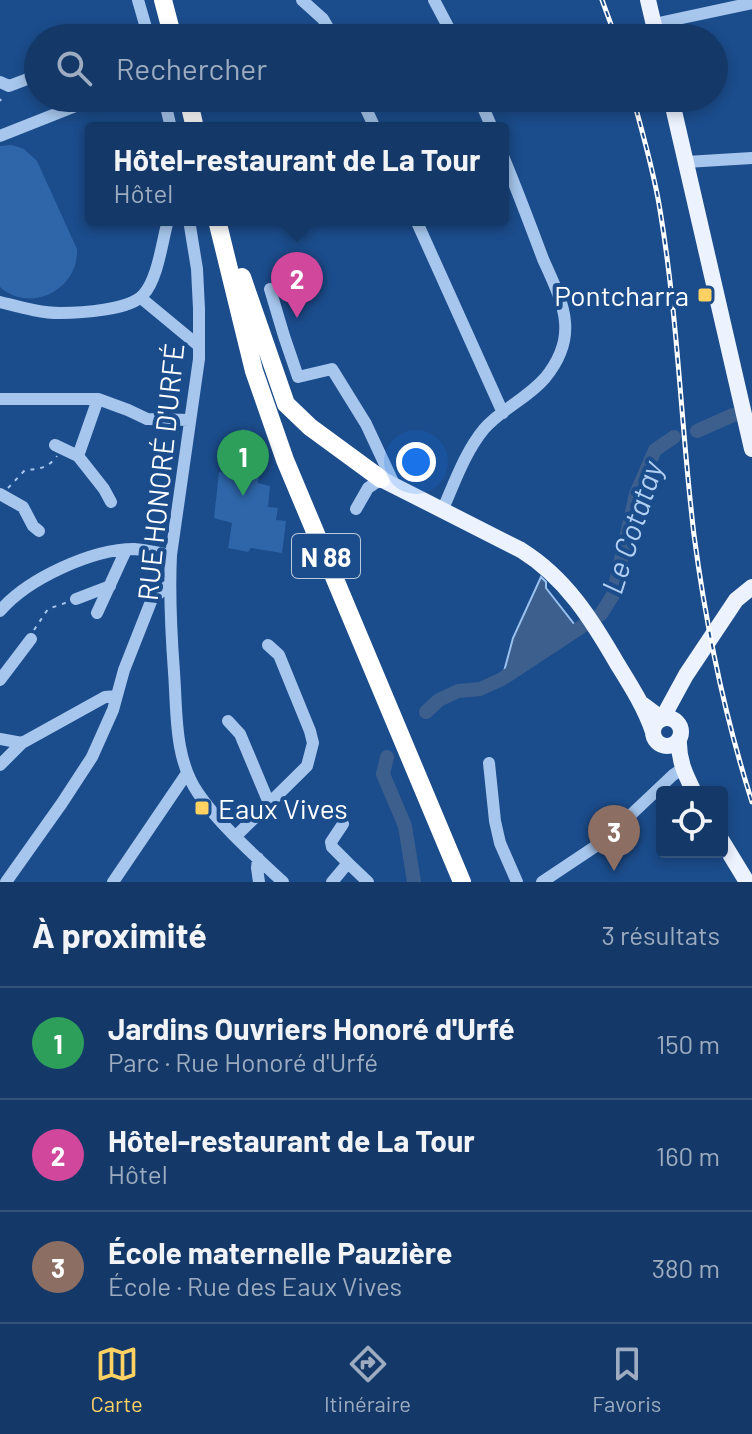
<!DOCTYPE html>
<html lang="fr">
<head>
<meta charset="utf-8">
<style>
  :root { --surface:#143968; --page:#1d406e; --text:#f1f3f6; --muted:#9dacc0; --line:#33537c; --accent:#fed163 }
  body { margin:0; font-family:Barlow,sans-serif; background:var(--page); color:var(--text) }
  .controls { position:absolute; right:24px; bottom:24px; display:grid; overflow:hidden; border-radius:8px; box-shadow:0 4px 12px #0003 }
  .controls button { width:72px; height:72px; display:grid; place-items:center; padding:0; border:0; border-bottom:2px solid var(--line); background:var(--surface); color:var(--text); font:40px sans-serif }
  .you { position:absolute; left:416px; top:462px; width:28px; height:28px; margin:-20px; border:6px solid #fff; border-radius:50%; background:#1a73e8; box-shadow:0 0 0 12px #1a73e833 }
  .badge { display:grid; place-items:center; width:52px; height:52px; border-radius:50%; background:var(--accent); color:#fff; font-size:26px; font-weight:700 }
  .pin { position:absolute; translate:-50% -66px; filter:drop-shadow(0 2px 4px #0008) }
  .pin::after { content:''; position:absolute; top:42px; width:28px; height:24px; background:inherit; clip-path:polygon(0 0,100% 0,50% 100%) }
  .popup { position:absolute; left:85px; top:122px; width:424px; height:104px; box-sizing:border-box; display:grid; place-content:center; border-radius:8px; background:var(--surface); filter:drop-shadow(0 2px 6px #0005); font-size:26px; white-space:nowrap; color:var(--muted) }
  .popup b { font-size:30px; color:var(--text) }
  .popup::after { content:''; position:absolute; left:50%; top:100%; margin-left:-16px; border:16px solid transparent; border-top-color:var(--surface) }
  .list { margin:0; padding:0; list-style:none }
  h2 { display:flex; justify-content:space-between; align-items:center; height:104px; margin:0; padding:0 32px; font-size:34px }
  h2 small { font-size:26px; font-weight:400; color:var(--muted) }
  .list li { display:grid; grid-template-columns:52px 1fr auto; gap:24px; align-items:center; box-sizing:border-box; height:112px; padding:0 32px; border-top:2px solid var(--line) }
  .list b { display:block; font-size:30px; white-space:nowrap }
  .list p { margin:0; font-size:26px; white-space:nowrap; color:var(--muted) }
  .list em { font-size:26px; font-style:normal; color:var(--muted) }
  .icon { flex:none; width:44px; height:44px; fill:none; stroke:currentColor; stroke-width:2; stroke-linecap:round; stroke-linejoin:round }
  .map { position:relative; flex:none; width:752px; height:882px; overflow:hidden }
  .search { position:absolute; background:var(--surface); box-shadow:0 4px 12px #0003; left:24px; right:24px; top:24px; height:88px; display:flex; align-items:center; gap:20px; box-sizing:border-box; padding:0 28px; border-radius:44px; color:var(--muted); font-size:30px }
  .sheet { height:440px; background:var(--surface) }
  nav { display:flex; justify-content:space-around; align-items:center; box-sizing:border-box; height:112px; border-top:2px solid var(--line); background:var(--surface); font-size:22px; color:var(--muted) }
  nav a { display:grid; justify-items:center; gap:4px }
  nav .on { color:var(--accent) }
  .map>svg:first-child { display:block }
</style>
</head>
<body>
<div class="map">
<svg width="752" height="882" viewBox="0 0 752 882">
  <rect width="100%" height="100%" fill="#1b4c8b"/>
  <path fill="#2e66a9" d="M 12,145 L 24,149 L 37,161 L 77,249 C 79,290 30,314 0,287 L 0,146 Z
    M 241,429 L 250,430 L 247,457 L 261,459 L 258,483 L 270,486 L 268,507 L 278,508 L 276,520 L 286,521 L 282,553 L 251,548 L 248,552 L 228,548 L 232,523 L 214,518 L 219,472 L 228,473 L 229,456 L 237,456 Z"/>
  <path fill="#3c5f8d" stroke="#99c1ef" stroke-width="2" d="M 541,577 L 546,582 L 546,588 L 578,629 L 502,679 L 513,638 Z"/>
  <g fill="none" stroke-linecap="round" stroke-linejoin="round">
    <path stroke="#3c5f8d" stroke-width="14" d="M 697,431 L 733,415
      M 426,712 L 439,700 L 458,691 L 480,689 L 502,679 L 601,614 L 613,595 L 636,494 L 655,450 L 674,437
      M 387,757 L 383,774 L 405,826 L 414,882"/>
    <path stroke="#a6c6ed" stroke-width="2" stroke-dasharray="4 6" stroke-linecap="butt" d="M 0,101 L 1,99
      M 8,488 L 25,470 C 40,469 48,468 57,456
      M 34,630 L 48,609 L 68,602"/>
    <path stroke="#a6c6ed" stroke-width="12" d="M 138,0 L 149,38
      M 302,0 L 323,19 L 334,38
      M 434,0 L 454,38
      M 654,24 L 752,3
      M 0,82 L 9,86 L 38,75
      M 164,98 L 171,128
      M 361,98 L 375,128
      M 479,98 L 492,128
      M 0,136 L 96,98
      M 686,162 L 752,158
      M 189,220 L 197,269 L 199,309 L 199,359 L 171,555 C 169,596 171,632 174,672 C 177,712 174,758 198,793 C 218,823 256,857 283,882
      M 416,220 L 503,413
      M 270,289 L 284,336 L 298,377 L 332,369 L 366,424 L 395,486
      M 141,298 L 199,346
      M 0,302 C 20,307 40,313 60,313 C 80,313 130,310 143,295 C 158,279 162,242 168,220
      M 0,399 L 98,399 L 128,410 L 147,419 L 190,420
      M 98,399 L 78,456 L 104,489 L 111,502
      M 55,445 L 78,456
      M 0,494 L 23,507 L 33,526 L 39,531
      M 356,509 L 368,488 L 381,479
      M 442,511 C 454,484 465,452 484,429 C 501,409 527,399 545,378 C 558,362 567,343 565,322 C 564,303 551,277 543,259 C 530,224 517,190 503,156
      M 76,599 L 110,586
      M 0,611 C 27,579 92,549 134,549 C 146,550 159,553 171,555
      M 97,613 L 126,550
      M 0,680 L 31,639
      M 228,721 L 240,734 L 269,803
      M 0,739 L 22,743 L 105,697 L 116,696
      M 489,763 L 495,821 L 500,843 L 517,882
      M 0,765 L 22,743
      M 343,824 L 331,842 L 332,847 L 348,863
      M 236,836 L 307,766 L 313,743 L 310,731 L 279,655 L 268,645
      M 258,858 L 257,868 L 259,882
      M 6,882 L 62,803 L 92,757 L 113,710 L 124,670 L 152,599 L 169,585
      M 113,882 L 187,773
      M 332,882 L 348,863 L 368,882
      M 542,882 L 602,842 L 673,775 L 682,769"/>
    <path stroke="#ecf3ff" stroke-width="16" d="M 648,0 L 657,38
      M 671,98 L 752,449
      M 381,479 L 521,550 C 566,578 592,620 618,665 C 631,686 645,708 653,732
      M 642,704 L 662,719 L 686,675 L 736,600 L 752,587
      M653 732a14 14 0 1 1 28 0a14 14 0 1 1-28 0Z
      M 679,739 C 678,759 685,774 694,792
      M 722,841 L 747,882"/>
    <path stroke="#fff" stroke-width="18" d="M 163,0 L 173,38
      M 188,98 L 195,128
      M 217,220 L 254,371 L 285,460 L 462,882
      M 242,277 L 286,404 L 310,427 L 381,479"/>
    <defs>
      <path id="rail" d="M 602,0 L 616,38
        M 633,98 C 643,135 654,172 660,210 C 678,318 681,427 694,535 C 706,626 724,714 752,802"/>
    </defs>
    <use href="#rail" stroke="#fff" stroke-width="5"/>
    <use href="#rail" stroke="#1b4c8b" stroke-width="2" stroke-dasharray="6" stroke-linecap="butt"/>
  </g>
  <g fill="#fed163" stroke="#1b4c8b" stroke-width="3">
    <rect x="697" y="287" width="16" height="16" rx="4"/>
    <rect x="194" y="800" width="16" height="16" rx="4"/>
  </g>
  <g text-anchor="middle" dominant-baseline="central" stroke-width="8" stroke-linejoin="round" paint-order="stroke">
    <rect fill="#1b4c8b" stroke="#bbc9dc" stroke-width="2" x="292" y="534" width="68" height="44" rx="6"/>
    <g font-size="26" font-weight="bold" fill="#fff">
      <text x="326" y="556">N 88</text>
    </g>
    <g font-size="28" fill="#fff" stroke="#1b4c8b" text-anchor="end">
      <text x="689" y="295">Pontcharra</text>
      <text x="218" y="808" text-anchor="start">Eaux Vives</text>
    </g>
    <g font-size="28" fill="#fff" stroke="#1b4c8b">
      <text transform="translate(160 472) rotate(-84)">RUE HONORÉ D'URFÉ</text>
    </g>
    <g font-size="30" font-style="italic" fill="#b2d0f4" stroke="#1b4c8b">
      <text transform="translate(631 527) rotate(-72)">Le Cotatay</text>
    </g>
  </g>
</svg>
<div class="controls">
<button><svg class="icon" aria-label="locate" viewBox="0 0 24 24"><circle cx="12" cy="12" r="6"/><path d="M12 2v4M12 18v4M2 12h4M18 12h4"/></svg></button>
</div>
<div class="you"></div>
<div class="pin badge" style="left:243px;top:496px;background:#2e9e5b">1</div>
<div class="pin badge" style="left:297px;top:318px;background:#d1479c">2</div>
<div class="popup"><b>Hôtel-restaurant de La Tour</b>Hôtel</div>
<div class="pin badge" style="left:614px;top:871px;background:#8d6e63">3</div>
<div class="search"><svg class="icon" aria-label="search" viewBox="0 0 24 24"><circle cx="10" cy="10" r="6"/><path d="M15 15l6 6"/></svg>Rechercher</div>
</div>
<section class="sheet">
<h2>À proximité<small>3 résultats</small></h2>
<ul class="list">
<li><span class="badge" style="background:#2e9e5b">1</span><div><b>Jardins Ouvriers Honoré d'Urfé</b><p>Parc · Rue Honoré d'Urfé</p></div><em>150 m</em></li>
<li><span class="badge" style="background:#d1479c">2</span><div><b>Hôtel-restaurant de La Tour</b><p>Hôtel</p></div><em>160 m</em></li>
<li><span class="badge" style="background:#8d6e63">3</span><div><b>École maternelle Pauzière</b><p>École · Rue des Eaux Vives</p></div><em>380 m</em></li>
</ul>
</section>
<nav>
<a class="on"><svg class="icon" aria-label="map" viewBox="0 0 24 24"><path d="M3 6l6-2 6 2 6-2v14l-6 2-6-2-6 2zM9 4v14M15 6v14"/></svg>Carte</a>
<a><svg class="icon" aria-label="directions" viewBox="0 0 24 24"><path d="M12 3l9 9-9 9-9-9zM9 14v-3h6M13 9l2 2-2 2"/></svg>Itinéraire</a>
<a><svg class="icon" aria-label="saved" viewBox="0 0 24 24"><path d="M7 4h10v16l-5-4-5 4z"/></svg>Favoris</a>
</nav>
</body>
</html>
